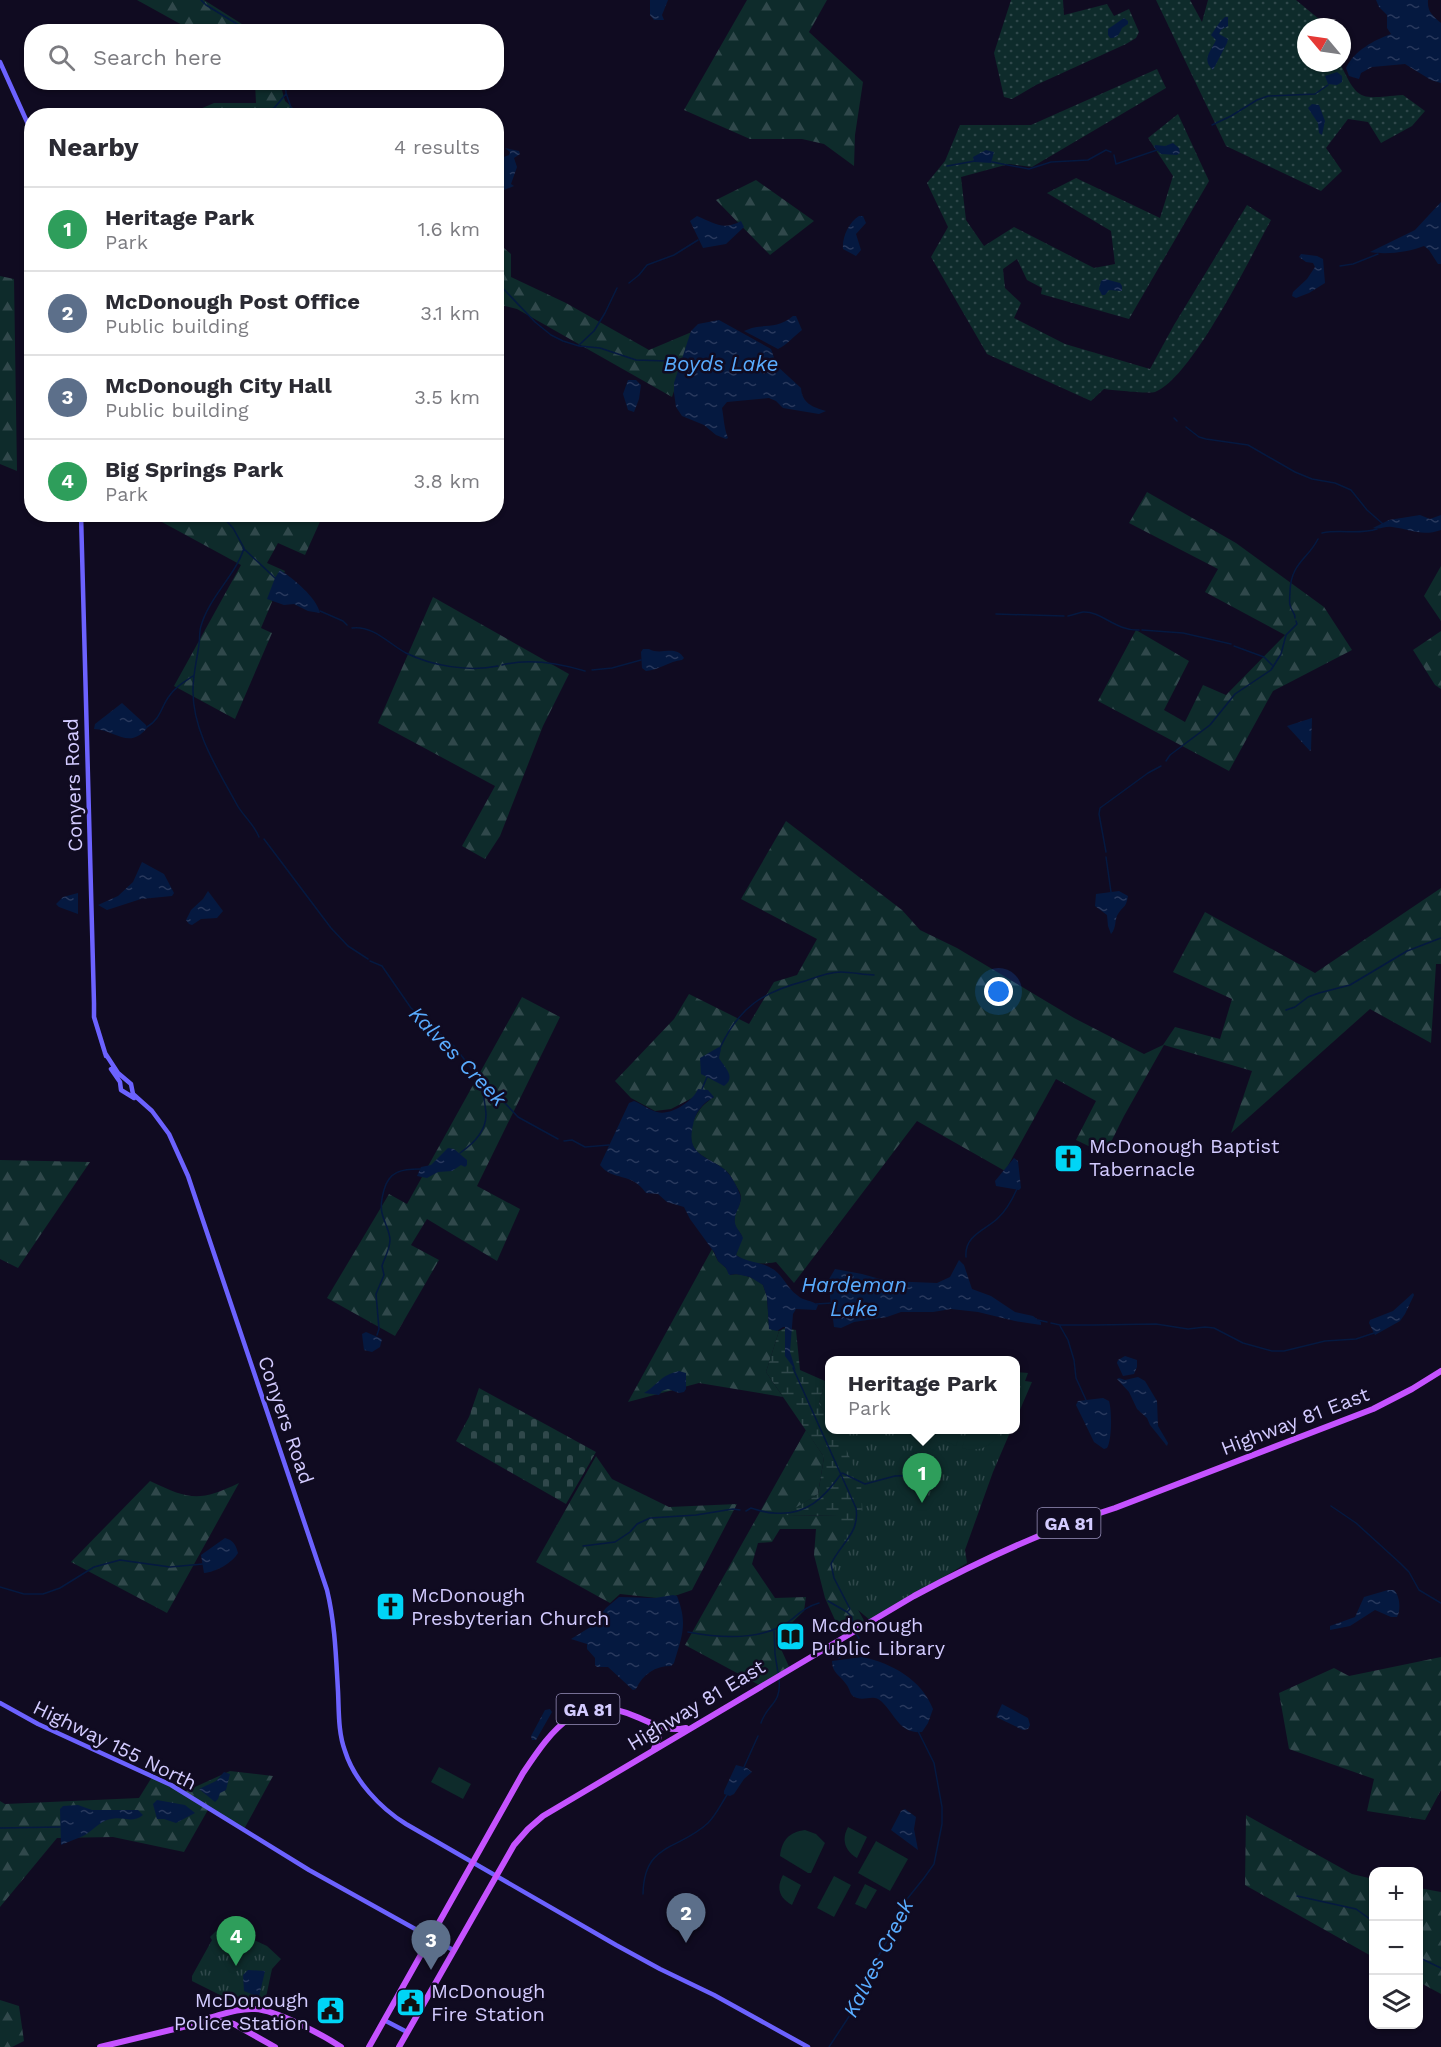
<!DOCTYPE html>
<html lang="en">
<head>
<meta charset="utf-8">
<style>
  :root { --surface:#fff; --page:#f7f7f7; --text:#2b2b33; --muted:#7c7c81; --line:#e1e1e2; --accent:#ea580c }
  body { margin:0; font-family:"Work Sans",sans-serif; background:var(--page); color:var(--text) }
  .controls { position:absolute; right:18px; bottom:18px; display:grid; overflow:hidden; border-radius:12px; box-shadow:0 2px 4px #0004 }
  .controls button { width:54px; height:54px; display:grid; place-items:center; padding:0; border:0; border-bottom:2px solid var(--line); background:var(--surface); color:var(--text); font:30px sans-serif }
  .compass { position:absolute; left:1297px; top:18px; width:54px; height:54px; border-radius:50%; background:var(--surface); box-shadow:0 2px 4px #0004; rotate:299deg }
  .you { position:absolute; left:999px; top:992px; width:21px; height:21px; margin:-15px; border:4px solid #fff; border-radius:50%; background:#1a73e8; box-shadow:0 0 0 9px #1a73e833 }
  .badge { display:grid; place-items:center; width:39px; height:39px; border-radius:50%; background:var(--accent); color:#fff; font-size:20px; font-weight:700 }
  .pin { position:absolute; translate:-50% -50px; filter:drop-shadow(0 2px 3px #0008) }
  .pin::after { content:''; position:absolute; top:32px; width:21px; height:18px; background:inherit; clip-path:polygon(0 0,100% 0,50% 100%) }
  .popup { position:absolute; left:825px; top:1356px; width:195px; height:78px; box-sizing:border-box; display:grid; place-content:center; border-radius:12px; background:var(--surface); filter:drop-shadow(0 2px 4px #0005); font-size:20px; white-space:nowrap; color:var(--muted) }
  .popup b { font-size:22px; color:var(--text) }
  .popup::after { content:''; position:absolute; left:50%; top:100%; margin-left:-12px; border:12px solid transparent; border-top-color:var(--surface) }
  .list { margin:0; padding:0; list-style:none }
  h2 { display:flex; justify-content:space-between; align-items:center; height:78px; margin:0; padding:0 24px; font-size:26px }
  h2 small { font-size:20px; font-weight:400; color:var(--muted) }
  .list li { display:grid; grid-template-columns:39px 1fr auto; gap:18px; align-items:center; box-sizing:border-box; height:84px; padding:0 24px; border-top:2px solid var(--line) }
  .list b { display:block; font-size:22px; white-space:nowrap }
  .list p { margin:0; font-size:20px; white-space:nowrap; color:var(--muted) }
  .list em { font-size:20px; font-style:normal; color:var(--muted) }
  .icon { flex:none; width:33px; height:33px; fill:none; stroke:currentColor; stroke-width:2; stroke-linecap:round; stroke-linejoin:round }
  .map { position:relative; flex:none; width:1441px; height:2047px; overflow:hidden }
  .search { position:absolute; background:var(--surface); box-shadow:0 2px 4px #0004; left:24px; top:24px; width:480px; height:66px; display:flex; align-items:center; gap:15px; box-sizing:border-box; padding:0 21px; border-radius:24px; color:var(--muted); font-size:22px }
  .panel { position:absolute; background:var(--surface); box-shadow:0 2px 4px #0004; left:24px; top:108px; width:480px; height:414px; border-radius:24px }
  .map>svg:first-child { display:block }
</style>
</head>
<body>
<div class="map">
<svg width="1441" height="2047" viewBox="0 0 1441 2047">
  <defs>
    <pattern id="grass-dots" width="8" height="8" patternUnits="userSpaceOnUse" patternTransform="scale(1.5)"><rect width="8" height="8" fill="#0e2b2b"/><path d="M2 2h.1M6 6h.1" fill="none" stroke="#30484b" stroke-width="1.8" stroke-linecap="round"/></pattern>
    <pattern id="forest-firs" width="22" height="20" patternUnits="userSpaceOnUse" patternTransform="scale(1.5)"><rect width="22" height="20" fill="#0e2b2b"/><path d="M5 1l3.5 6h-7zM16 11l3.5 6h-7z" fill="#30484b"/></pattern>
    <pattern id="wetland-marsh" width="20" height="14" patternUnits="userSpaceOnUse" patternTransform="scale(1.5)"><rect width="20" height="14" fill="#0e2b2b"/><path d="M1 5h8M5 5V1M11 12h8M15 12V8" fill="none" stroke="#30484b"/></pattern>
    <pattern id="cemetery-stones" width="16" height="16" patternUnits="userSpaceOnUse" patternTransform="scale(1.5)"><rect width="16" height="16" fill="#0e2b2b"/><path d="M2 7V4a2 2 0 0 1 4 0v3zM10 15v-3a2 2 0 0 1 4 0v3z" fill="#30484b"/></pattern>
    <pattern id="park-tufts" width="24" height="20" patternUnits="userSpaceOnUse" patternTransform="scale(1.5)"><rect width="24" height="20" fill="#0e2b2b"/><path d="M3 7l-1-3M5 7V3M7 7l1-3M15 17l-1-3M17 17v-4M19 17l1-3" fill="none" stroke="#30484b"/></pattern>
    <pattern id="water-ripples" width="26" height="14" patternUnits="userSpaceOnUse" patternTransform="scale(1.5)"><rect width="26" height="14" fill="#051940"/><path d="M2 4q2-2 4 0t4 0M15 11q2-2 4 0t4 0" fill="none" stroke="#29395d"/></pattern>
  </defs>
  <rect width="100%" height="100%" fill="#100b21"/>
  <path fill="url(#grass-dots)" d="M 1011,0 L 1063,0 L 1064,15 L 1107,4 L 1114,16 L 1129,9 L 1139,32 L 1136,38 L 1126,44 L 1036,85 L 1012,99 L 1004,97 L 994,53 Z
    M 1156,0 L 1190,0 L 1202,22 L 1208,0 L 1296,0 L 1319,19 L 1322,27 L 1306,27 L 1306,63 L 1340,63 C 1359,104 1361,98 1403,95 L 1425,111 L 1412,126 L 1381,143 L 1368,122 L 1348,119 L 1326,148 L 1342,171 L 1321,191 L 1226,146 Z
    M 1157,69 L 1166,88 L 1032,167 L 1009,164 L 961,177 L 966,220 L 984,246 L 1014,227 L 1094,268 L 1115,264 L 1111,231 L 1047,193 L 1076,178 L 1160,218 L 1173,176 L 1148,138 L 1178,114 L 1209,181 L 1129,319 L 1041,294 L 1042,288 L 1027,280 L 1017,259 L 1003,269 L 1005,288 L 1021,303 L 1014,318 L 1065,344 L 1150,369 L 1174,325 L 1247,205 L 1271,220 C 1250,258 1192,378 1155,392 C 1147,394 1114,390 1104,389 L 1091,401 L 987,354 L 931,257 L 948,227 L 927,183 L 945,161 L 960,125 L 1031,125 Z"/>
  <path fill="url(#forest-firs)" d="M 137,0 L 204,0 L 253,31 L 193,31 Z
    M 747,0 L 827,0 L 809,32 L 863,82 L 855,135 L 854,166 L 824,144 L 802,139 L 750,139 L 684,110 Z
    M 255,83 L 280,83 L 285,101 L 301,115 L 186,115 L 214,103 L 256,103 Z
    M 756,180 L 814,221 L 770,255 L 716,200 Z
    M 496,241 L 511,254 L 511,277 L 566,303 L 649,350 L 694,331 L 672,397 L 517,309 L 497,304 Z
    M 0,276 L 14,279 L 17,471 L 0,464 Z
    M 1147,492 L 1236,543 L 1324,607 L 1352,650 L 1273,691 L 1229,771 L 1098,701 L 1136,630 L 1189,661 L 1164,710 L 1185,722 L 1203,685 L 1226,695 L 1285,635 L 1205,592 L 1218,569 L 1129,523 Z
    M 149,515 L 323,515 L 305,555 L 278,543 L 267,563 L 285,571 L 261,628 L 272,633 L 235,719 L 174,686 L 241,565 Z
    M 1441,566 L 1441,621 L 1424,596 Z
    M 433,597 L 569,674 L 543,726 L 500,836 L 485,859 L 462,846 L 495,786 L 378,723 Z
    M 1441,631 L 1441,689 L 1435,685 L 1413,650 Z
    M 786,821 L 902,910 L 920,930 L 957,948 L 1074,1018 L 1144,1054 L 1163,1045 L 1175,1027 L 1220,1039 L 1232,999 L 1173,972 L 1205,912 L 1315,973 L 1441,888 L 1441,964 L 1436,964 L 1431,1043 L 1370,1009 L 1231,1133 L 1252,1071 L 1164,1045 L 1124,1116 L 1105,1154 L 1076,1140 L 1096,1101 L 1056,1079 L 1005,1171 L 917,1121 L 794,1283 L 776,1262 C 760,1265 749,1264 736,1255 L 742,1236 C 740,1232 736,1228 735,1225 C 731,1212 747,1202 738,1189 C 734,1183 731,1174 725,1170 C 707,1155 686,1156 692,1126 C 695,1113 703,1104 714,1097 L 696,1096 L 671,1109 L 655,1111 L 631,1098 L 615,1081 L 674,1019 L 689,994 L 749,1024 L 774,982 L 797,975 L 817,939 L 741,899 Z
    M 522,997 L 560,1017 L 477,1186 L 520,1209 L 497,1261 L 427,1219 L 411,1245 L 439,1260 L 395,1336 L 327,1298 L 389,1194 L 407,1204 Z
    M 0,1160 L 90,1162 L 18,1268 L 0,1259 Z
    M 712,1249 L 718,1261 L 726,1268 L 730,1275 C 741,1272 755,1278 763,1285 L 767,1297 L 769,1326 L 779,1331 L 766,1372 L 783,1397 L 699,1383 L 628,1402 Z
    M 825,1381 L 829,1381 L 829,1418 L 819,1404 Z
    M 806,1430 L 824,1457 L 818,1494 L 785,1515 L 839,1516 L 856,1456 L 837,1430 L 921,1430 L 844,1584 L 867,1626 L 844,1640 L 825,1598 L 814,1555 L 816,1529 L 780,1529 L 772,1542 L 758,1543 L 752,1564 L 775,1598 L 806,1597 L 804,1611 L 776,1638 L 791,1671 L 763,1687 L 685,1645 Z
    M 596,1456 L 612,1479 L 669,1507 L 737,1504 L 692,1590 L 666,1599 L 620,1594 L 610,1603 L 536,1562 Z
    M 150,1481 C 190,1500 199,1502 239,1483 L 167,1613 L 71,1562 Z
    M 1441,1657 L 1441,1790 L 1425,1820 L 1367,1811 L 1374,1779 L 1289,1749 L 1279,1693 L 1334,1668 L 1349,1676 Z
    M 230,1771 L 273,1776 L 243,1831 L 209,1808 L 184,1852 L 113,1837 L 57,1838 L 0,1907 L 0,1801 L 5,1804 L 139,1798 L 152,1777 L 184,1792 Z
    M 1246,1815 L 1352,1874 L 1373,1879 L 1373,1957 L 1245,1885 Z
    M 1419,1888 L 1441,1892 L 1441,1994 L 1419,1982 Z
    M 0,2000 L 19,2006 L 24,2041 L 12,2047 L 0,2047 Z"/>
  <path fill="url(#wetland-marsh)" d="M 785,1328 L 796,1330 L 800,1370 L 825,1381 L 819,1404 L 829,1418 L 829,1430 L 837,1430 L 856,1456 L 869,1493 L 846,1547 L 839,1516 L 784,1515 L 818,1494 L 824,1457 L 766,1372 L 779,1331 Z"/>
  <path fill="url(#cemetery-stones)" d="M 479,1388 L 596,1452 L 566,1504 L 456,1441 L 469,1417 Z"/>
  <path fill="url(#park-tufts)" d="M 1015,1372 L 1028,1373 L 1025,1381 L 1032,1382 L 1015,1421 Z
    M 838,1430 L 1011,1430 L 993,1472 L 965,1550 L 967,1563 L 871,1621 L 825,1582 L 863,1521 L 861,1484 Z
    M 222,1925 L 267,1946 L 281,1959 L 272,1969 L 266,1997 L 260,2006 L 244,2007 L 192,1981 L 192,1976 L 212,1940 L 210,1937 Z"/>
  <path fill="#0e2b2b" d="M 935,1430 L 961,1430 L 956,1446 L 943,1440 Z
    M 968,1430 L 1001,1430 C 993,1446 980,1453 962,1448 Z
    M 439,1767 L 471,1784 L 463,1799 L 431,1782 Z
    M 848,1827 L 867,1837 L 857,1858 C 845,1851 841,1840 848,1827 Z
    M 805,1830 L 816,1834 L 825,1843 L 811,1873 L 808,1873 L 780,1856 C 782,1840 789,1832 805,1830 Z
    M 876,1841 L 908,1859 L 890,1891 L 858,1873 Z
    M 783,1875 L 801,1885 L 792,1905 C 779,1898 776,1888 783,1875 Z
    M 834,1876 L 851,1885 L 834,1917 L 817,1908 Z
    M 865,1884 L 877,1890 L 866,1909 L 855,1904 Z"/>
  <path fill="url(#water-ripples)" d="M 650,0 L 668,0 L 662,15 L 664,20 L 654,20 L 650,15 Z
    M 1376,0 L 1428,0 C 1427,12 1433,16 1441,23 L 1441,83 L 1431,80 L 1405,64 L 1372,67 L 1361,73 L 1359,79 L 1349,76 L 1346,68 C 1354,51 1374,40 1391,34 L 1387,28 L 1387,15 L 1379,7 Z
    M 1225,17 L 1228,17 L 1228,26 L 1221,30 L 1219,34 L 1228,39 L 1227,43 L 1213,70 C 1201,60 1211,51 1216,40 L 1211,35 C 1216,28 1219,22 1225,17 Z
    M 1124,18 L 1128,21 L 1128,24 L 1122,28 C 1120,32 1118,39 1110,38 L 1108,35 L 1108,29 Z
    M 1337,72 L 1342,76 L 1342,82 L 1337,85 L 1328,84 L 1325,76 Z
    M 1312,104 L 1319,105 L 1325,121 L 1322,135 L 1319,133 L 1318,123 L 1308,108 Z
    M 1173,143 L 1179,148 L 1180,153 L 1177,155 L 1161,154 L 1154,147 L 1155,145 L 1165,146 Z
    M 505,148 L 519,151 L 520,154 L 514,158 L 517,167 L 511,184 L 514,186 L 504,190 L 497,187 L 496,160 L 509,155 L 510,152 Z
    M 986,150 L 994,152 L 991,163 L 974,162 L 973,157 Z
    M 1441,202 L 1441,264 L 1438,264 L 1429,250 L 1424,246 C 1409,252 1387,255 1370,252 L 1415,230 Z
    M 697,216 C 714,223 723,231 741,221 L 744,227 L 726,244 L 703,248 L 690,221 Z
    M 859,216 L 863,216 L 866,223 L 856,234 L 861,250 L 856,256 L 843,249 C 842,237 849,222 859,216 Z
    M 1301,254 L 1317,256 L 1323,259 L 1325,283 L 1309,293 L 1296,298 L 1292,296 L 1293,292 L 1307,279 L 1315,267 L 1313,263 L 1306,262 L 1299,257 Z
    M 1105,279 L 1120,283 L 1122,286 L 1122,291 L 1109,290 L 1105,295 L 1102,295 L 1099,289 L 1101,281 Z
    M 793,316 L 796,316 L 802,330 C 794,336 787,345 778,349 L 744,331 C 762,322 775,331 793,316 Z
    M 719,320 L 771,349 L 777,366 L 801,388 C 802,403 812,407 826,411 L 819,414 L 783,408 L 776,401 L 769,398 L 727,402 L 722,408 C 724,419 724,428 728,438 L 726,439 L 716,435 L 704,425 L 682,416 L 676,407 L 674,393 L 674,383 L 691,331 L 698,324 Z
    M 628,380 L 636,380 L 641,385 L 639,399 L 634,412 L 628,410 L 623,394 Z
    M 1420,515 L 1430,519 L 1441,515 L 1441,530 C 1421,537 1411,529 1392,527 C 1385,526 1380,530 1373,528 L 1389,520 Z
    M 280,570 C 293,578 317,598 320,613 L 308,611 L 294,604 L 284,605 L 267,599 L 275,578 Z
    M 643,649 L 649,649 C 661,656 675,644 684,658 L 682,660 C 669,661 660,670 646,671 L 642,668 L 641,652 Z
    M 122,703 L 146,725 L 147,728 C 129,750 116,730 94,729 L 95,724 Z
    M 1312,718 L 1311,750 L 1310,751 L 1287,726 Z
    M 142,862 L 164,874 L 174,893 L 172,896 L 141,899 L 107,910 L 98,905 L 118,896 L 133,882 Z
    M 208,891 L 223,911 L 217,918 L 201,919 L 192,925 L 189,924 L 186,920 L 191,910 L 203,899 Z
    M 1119,891 L 1128,896 C 1126,908 1124,905 1118,914 C 1114,920 1117,927 1111,934 L 1108,926 L 1107,915 L 1095,906 L 1096,894 Z
    M 78,893 L 78,914 L 59,907 L 56,904 L 63,897 Z
    M 719,1047 L 721,1049 L 719,1058 C 724,1067 737,1077 724,1086 L 701,1074 L 700,1058 Z
    M 698,1089 L 708,1090 L 714,1097 C 703,1103 695,1112 693,1125 C 686,1154 704,1155 724,1169 C 730,1174 736,1184 739,1192 C 745,1204 733,1211 735,1223 C 736,1229 741,1232 743,1238 L 736,1255 C 748,1263 759,1261 771,1268 C 783,1274 786,1287 797,1295 C 803,1301 812,1300 818,1305 L 816,1310 L 796,1309 L 793,1314 L 790,1352 L 796,1371 L 785,1356 L 785,1327 L 783,1327 L 777,1331 L 769,1329 L 767,1297 L 763,1285 L 750,1277 L 736,1274 L 729,1275 L 726,1268 L 718,1261 L 714,1252 L 690,1219 L 684,1207 L 667,1202 L 658,1194 L 646,1193 C 631,1171 613,1182 600,1165 L 629,1103 L 634,1101 C 642,1104 649,1110 657,1112 C 671,1116 693,1101 698,1089 Z
    M 448,1148 L 454,1149 L 467,1160 L 467,1165 L 465,1167 L 461,1165 L 452,1171 L 438,1172 L 427,1178 L 417,1176 L 421,1167 L 431,1165 Z
    M 1014,1158 L 1018,1161 L 1021,1188 L 1019,1190 L 996,1186 L 995,1181 Z
    M 959,1260 L 964,1265 L 972,1289 L 991,1296 L 1015,1312 L 1033,1316 L 1041,1322 L 1041,1325 L 1015,1321 L 978,1312 L 951,1309 L 933,1312 L 901,1312 L 887,1317 L 854,1322 L 841,1328 L 834,1327 L 828,1281 L 835,1269 L 862,1274 L 887,1281 L 937,1283 L 950,1277 Z
    M 1413,1293 L 1414,1295 L 1405,1314 L 1400,1321 L 1375,1335 L 1369,1323 L 1370,1320 L 1393,1311 Z
    M 366,1332 L 382,1339 L 380,1347 L 372,1352 L 364,1350 L 362,1334 Z
    M 1125,1356 L 1137,1360 L 1137,1367 L 1134,1374 L 1123,1376 L 1117,1363 L 1118,1360 Z
    M 679,1371 L 686,1373 L 686,1389 L 684,1392 L 679,1393 L 668,1389 L 662,1391 L 659,1395 L 644,1393 C 660,1383 659,1376 679,1371 Z
    M 1138,1377 L 1145,1381 L 1157,1401 L 1158,1426 L 1168,1443 L 1167,1446 L 1150,1425 L 1147,1418 L 1137,1409 L 1129,1392 L 1117,1379 L 1119,1378 L 1125,1380 Z
    M 1103,1398 L 1109,1401 C 1112,1411 1112,1440 1107,1448 L 1104,1449 L 1094,1442 L 1076,1405 L 1078,1401 Z
    M 225,1538 C 233,1540 236,1545 238,1553 C 232,1563 216,1572 204,1573 L 201,1555 Z
    M 1388,1590 L 1394,1590 C 1400,1596 1401,1610 1397,1617 L 1391,1617 L 1375,1610 L 1350,1626 L 1330,1630 L 1330,1626 L 1355,1617 L 1364,1597 Z
    M 673,1595 L 677,1596 C 688,1624 682,1636 674,1663 L 671,1666 C 655,1666 643,1674 636,1689 L 633,1690 L 608,1667 L 597,1667 L 595,1665 L 595,1658 L 587,1649 L 587,1644 L 571,1639 L 592,1626 L 606,1608 L 619,1597 L 655,1598 Z
    M 862,1657 C 892,1663 922,1680 933,1709 L 928,1723 L 922,1732 C 900,1734 895,1715 883,1703 C 874,1693 867,1701 857,1698 C 849,1696 851,1690 846,1684 C 840,1675 832,1673 832,1661 Z
    M 1002,1704 L 1028,1718 L 1030,1725 L 1028,1729 L 1023,1730 L 996,1717 Z
    M 550,1709 L 552,1712 L 536,1740 L 532,1740 L 531,1736 L 545,1710 Z
    M 736,1765 L 747,1768 L 752,1772 L 744,1779 L 734,1794 L 730,1796 L 724,1794 L 724,1791 Z
    M 224,1772 L 230,1774 L 226,1790 L 220,1793 L 218,1799 L 215,1802 L 199,1789 L 216,1781 Z
    M 157,1800 L 185,1805 L 195,1813 L 176,1823 L 164,1819 L 157,1819 L 153,1804 Z
    M 78,1805 L 92,1810 L 138,1810 L 143,1815 C 132,1824 123,1816 111,1819 C 99,1821 93,1831 83,1836 C 76,1839 68,1842 61,1845 L 60,1809 L 63,1806 Z
    M 905,1809 L 916,1817 L 914,1829 L 918,1850 L 891,1830 L 901,1811 Z
    M 248,1970 L 265,1971 L 259,1997 L 244,1991 L 243,1975 Z"/>
  <g fill="none" stroke-linecap="round" stroke-linejoin="round">
    <path stroke="#051940" stroke-width="1.5" d="M 201,0 L 206,5 L 250,32
      M 285,82 L 286,93 L 294,116
      M 263,116 L 275,107 L 286,94
      M 1212,125 L 1231,116 L 1257,100 L 1268,96 L 1315,94 L 1328,85
      M 1114,155 L 1116,164 L 1157,150
      M 992,162 L 1029,169 L 1051,162 L 1088,160 L 1106,150 L 1111,152
      M 947,166 L 975,161
      M 1340,266 L 1353,264 L 1378,254
      M 496,281 L 535,322 L 551,335 L 563,341 L 579,346 L 600,348 L 636,360 L 667,361 L 680,365
      M 629,283 L 639,275 L 647,265 L 674,255 L 698,240
      M 579,345 L 594,331 L 605,313 L 617,288
      M 1174,418 L 1177,421
      M 1186,427 L 1199,437 L 1206,439 L 1248,445 L 1295,472 L 1312,479 L 1335,483 L 1351,490 L 1367,510 L 1383,524
      M 220,514 L 233,528 L 244,548 C 236,575 209,597 201,626 C 199,632 200,638 199,644 C 197,660 193,674 193,689 C 192,730 217,768 236,803 C 242,815 254,824 259,837
      M 1322,533 C 1341,529 1359,535 1377,529
      M 243,548 L 275,578
      M 320,611 L 343,621 L 347,625
      M 996,614 L 1064,616
      M 1068,616 C 1073,615 1078,613 1083,612 C 1102,611 1115,631 1139,630
      M 1295,618 C 1295,612 1291,611 1290,605 C 1289,602 1290,595 1290,591 C 1291,563 1308,559 1318,539
      M 352,628 C 373,625 389,644 406,653 C 432,666 469,672 498,666
      M 1142,630 L 1183,633 L 1231,644
      M 1234,646 L 1264,657 L 1272,665
      M 502,665 C 529,658 558,663 585,671
      M 592,670 L 612,668 L 641,660
      M 147,727 C 161,719 161,706 170,695 C 176,686 184,682 193,676
      M 1166,761 L 1170,755 L 1210,725 L 1235,694 L 1271,670 L 1281,654 L 1286,635 L 1297,624 L 1296,621
      M 264,839 L 331,928 L 348,946 L 368,959
      M 1106,852 L 1099,814 L 1100,808 L 1148,773 L 1161,766
      M 1106,857 L 1111,892
      M 370,961 L 382,966 L 411,1008 L 454,1046 L 484,1085 L 490,1087 L 518,1117 L 558,1139
      M 1286,1010 L 1295,1007 L 1308,997 L 1319,993 L 1350,985 L 1407,951 L 1441,938
      M 720,1048 C 739,1007 763,992 805,981 C 816,977 829,972 841,972 C 852,972 864,975 874,975
      M 702,1089 L 707,1077
      M 564,1141 L 572,1140 L 585,1147 L 609,1145
      M 460,1153 C 473,1144 486,1132 486,1115 C 486,1105 482,1096 484,1086
      M 966,1257 C 964,1235 986,1230 998,1218 C 1007,1210 1012,1200 1017,1189
      M 816,1304 L 832,1303
      M 1038,1320 L 1047,1322
      M 1051,1323 L 1060,1325 L 1094,1325 L 1156,1324 L 1188,1329 L 1205,1327 L 1214,1328 L 1243,1343 L 1272,1351 L 1284,1351 L 1325,1341 L 1356,1339 L 1374,1333
      M 1060,1326 L 1068,1340 L 1074,1360 L 1076,1378 L 1086,1400
      M 377,1335 L 379,1329 L 376,1294 L 384,1275 L 382,1266 C 385,1256 390,1250 390,1239 C 389,1229 384,1222 382,1213 C 380,1205 382,1197 384,1190 C 389,1171 402,1169 420,1169
      M 793,1368 L 856,1508 C 860,1533 841,1543 831,1564 L 834,1578 L 850,1609 L 847,1612 L 852,1617 L 853,1629
      M 842,1473 L 865,1484 L 895,1476 L 926,1475 L 937,1465
      M 1331,1506 L 1356,1523 L 1400,1563 L 1409,1572 L 1419,1590 L 1441,1603
      M 746,1511 L 751,1508 C 758,1510 766,1513 774,1513 C 806,1516 824,1498 841,1474
      M 583,1546 L 615,1542 L 630,1532 L 637,1524 L 650,1518 L 696,1515 L 733,1509 L 740,1510
      M 0,1587 L 24,1594 L 43,1594 L 60,1588 L 94,1567 L 120,1560 L 170,1567 L 203,1564
      M 828,1601 L 847,1612
      M 774,1629 L 775,1654 L 778,1673
      M 688,1632 C 719,1638 756,1640 784,1625 C 796,1617 804,1607 819,1603
      M 839,1658 L 852,1647 L 859,1638 L 856,1634
      M 761,1723 C 767,1704 782,1704 779,1679
      M 744,1767 L 758,1736
      M 0,1828 L 60,1827
      M 643,1894 C 644,1842 678,1851 708,1823 C 716,1815 721,1804 727,1795
      M 1297,1896 L 1356,1909 L 1374,1922
      M 1418,1957 L 1441,1968
      M 829,2047 L 850,2015 L 866,1977 L 886,1943 L 899,1909 L 924,1878 L 934,1864 L 942,1824 L 942,1807 L 934,1763 L 918,1731"/>
    <path stroke="#6c62ff" stroke-width="4.5" d="M 0,62 L 32,133
      M 81,514 L 94,1003 L 94,1017 L 106,1056
      M 105,1053 L 118,1073 L 131,1084 L 133,1094 L 152,1111 L 169,1134 L 188,1176 L 327,1590 C 335,1623 336,1657 338,1691 C 339,1711 338,1732 345,1751 C 354,1780 380,1808 406,1824 L 616,1945 L 660,1969 L 714,1995 L 808,2047
      M 111,1069 L 120,1082 L 121,1090 L 134,1098
      M 0,1703 L 38,1724 L 171,1785 L 309,1870 L 453,1950
      M 384,2020 L 407,2032"/>
    <path stroke="#c552ff" stroke-width="6" d="M 651,1724 L 656,1729 L 659,1737 L 654,1749
      M 209,2018 C 224,2014 239,2008 255,2009 C 276,2010 323,2035 341,2047
      M 100,2047 L 212,2020 L 234,2024 L 275,2047
      M 369,2047 L 523,1773 C 553,1728 579,1691 637,1717 C 653,1724 668,1732 686,1728
      M 399,2047 L 514,1845 L 528,1829 L 543,1816 L 914,1596 C 979,1561 1045,1530 1115,1508 L 1373,1409 L 1412,1389 L 1441,1371"/>
  </g>
  <defs>
    <symbol id="church-square" viewBox="-11 -11 22 22"><rect x="-9" y="-9" width="18" height="18" rx="4" fill="#00d5f6" stroke="#100b21"/><path d="M-1.2-6h2.4v3.5h3.3v2.4h-3.3V6h-2.4V-.1h-3.3v-2.4h3.3Z" fill="#111"/></symbol>
    <symbol id="library-square" viewBox="-11 -11 22 22"><rect x="-9" y="-9" width="18" height="18" rx="4" fill="#00d5f6" stroke="#100b21"/><path d="M-6-4Q-3-5.5-.7-3.5V5Q-3 3-6 4ZM6-4Q3-5.5 .7-3.5V5Q3 3 6 4Z" fill="#111"/></symbol>
    <symbol id="civic-square" viewBox="-11 -11 22 22"><rect x="-9" y="-9" width="18" height="18" rx="4" fill="#00d5f6" stroke="#100b21"/><path d="M-.6-6.5H3V-4.5H.6V-3L4-1V1h2V6H-6V1h2V-1L-.6-3ZM-1.2 2.5V6h2.4V2.5Z" fill="#111"/></symbol>
  </defs>
  <g fill-rule="evenodd">
    <use href="#church-square" x="1052" y="1142" width="33" height="33"/>
    <use href="#church-square" x="374" y="1590" width="33" height="33"/>
    <use href="#library-square" x="774" y="1620" width="33" height="33"/>
    <use href="#civic-square" x="394" y="1986" width="33" height="33"/>
    <use href="#civic-square" x="314" y="1994" width="33" height="33"/>
  </g>
  <g text-anchor="middle" dominant-baseline="central" stroke-width="5" stroke-linejoin="round" paint-order="stroke">
    <g fill="#100b21" stroke="#9891bc" stroke-width="1.5">
      <rect x="1037.5" y="1508" width="63" height="30" rx="4.5"/>
      <rect x="556.5" y="1694" width="63" height="30" rx="4.5"/>
    </g>
    <g font-size="18" font-weight="bold" fill="#d3cbff">
      <text x="1069" y="1523">GA 81</text>
      <text x="588" y="1709">GA 81</text>
    </g>
    <g font-size="20" fill="#d3cbff" stroke="#100b21">
      <text transform="translate(73 785) rotate(-92)">Conyers Road</text>
      <text transform="translate(286 1420) rotate(71)">Conyers Road</text>
      <text transform="translate(1295 1421) rotate(-21)">Highway 81 East</text>
      <text transform="translate(696 1705) rotate(-31)">Highway 81 East</text>
      <text transform="translate(115 1745) rotate(26)">Highway 155 North</text>
    </g>
    <g font-size="20" fill="#d3cbff" stroke="#100b21" text-anchor="start">
      <text x="1089" y="1146">McDonough Baptist<tspan x="1089" dy="23">Tabernacle</tspan></text>
      <text x="411" y="1595">McDonough<tspan x="411" dy="23">Presbyterian Church</tspan></text>
      <text x="811" y="1625">Mcdonough<tspan x="811" dy="23">Public Library</tspan></text>
      <text x="431" y="1991">McDonough<tspan x="431" dy="23">Fire Station</tspan></text>
      <text x="309" y="2000" text-anchor="end">McDonough<tspan x="309" dy="23">Police Station</tspan></text>
    </g>
    <g font-size="21" font-style="italic" fill="#59acff" stroke="#100b21">
      <text x="721" y="363">Boyds Lake</text>
      <text transform="translate(458 1056) rotate(46)">Kalves Creek</text>
      <text x="854" y="1284">Hardeman<tspan x="854" dy="24">Lake</tspan></text>
      <text transform="translate(878 1958) rotate(-63)">Kalves Creek</text>
    </g>
  </g>
</svg>
<div class="controls">
<button>+</button>
<button>−</button>
<button><svg class="icon" aria-label="layers" viewBox="0 0 24 24"><path d="M12 4l9 5-9 5-9-5zM3 14l9 5 9-5"/></svg></button>
</div>
<svg class="compass" viewBox="-18 -18 36 36"><path d="M0-13l5 13h-10z" fill="#e53935"/><path d="M0 13l5-13h-10z" fill="#7c7c81"/></svg>
<div class="you"></div>
<div class="pin badge" style="left:922px;top:1503px;background:#2e9e5b">1</div>
<div class="popup"><b>Heritage Park</b>Park</div>
<div class="pin badge" style="left:686px;top:1943px;background:#5c6f8a">2</div>
<div class="pin badge" style="left:431px;top:1970px;background:#5c6f8a">3</div>
<div class="pin badge" style="left:236px;top:1966px;background:#2e9e5b">4</div>
<div class="search"><svg class="icon" aria-label="search" viewBox="0 0 24 24"><circle cx="10" cy="10" r="6"/><path d="M15 15l6 6"/></svg>Search here</div>
<section class="panel">
<h2>Nearby<small>4 results</small></h2>
<ul class="list">
<li><span class="badge" style="background:#2e9e5b">1</span><div><b>Heritage Park</b><p>Park</p></div><em>1.6 km</em></li>
<li><span class="badge" style="background:#5c6f8a">2</span><div><b>McDonough Post Office</b><p>Public building</p></div><em>3.1 km</em></li>
<li><span class="badge" style="background:#5c6f8a">3</span><div><b>McDonough City Hall</b><p>Public building</p></div><em>3.5 km</em></li>
<li><span class="badge" style="background:#2e9e5b">4</span><div><b>Big Springs Park</b><p>Park</p></div><em>3.8 km</em></li>
</ul>
</section>
</div>
</body>
</html>
